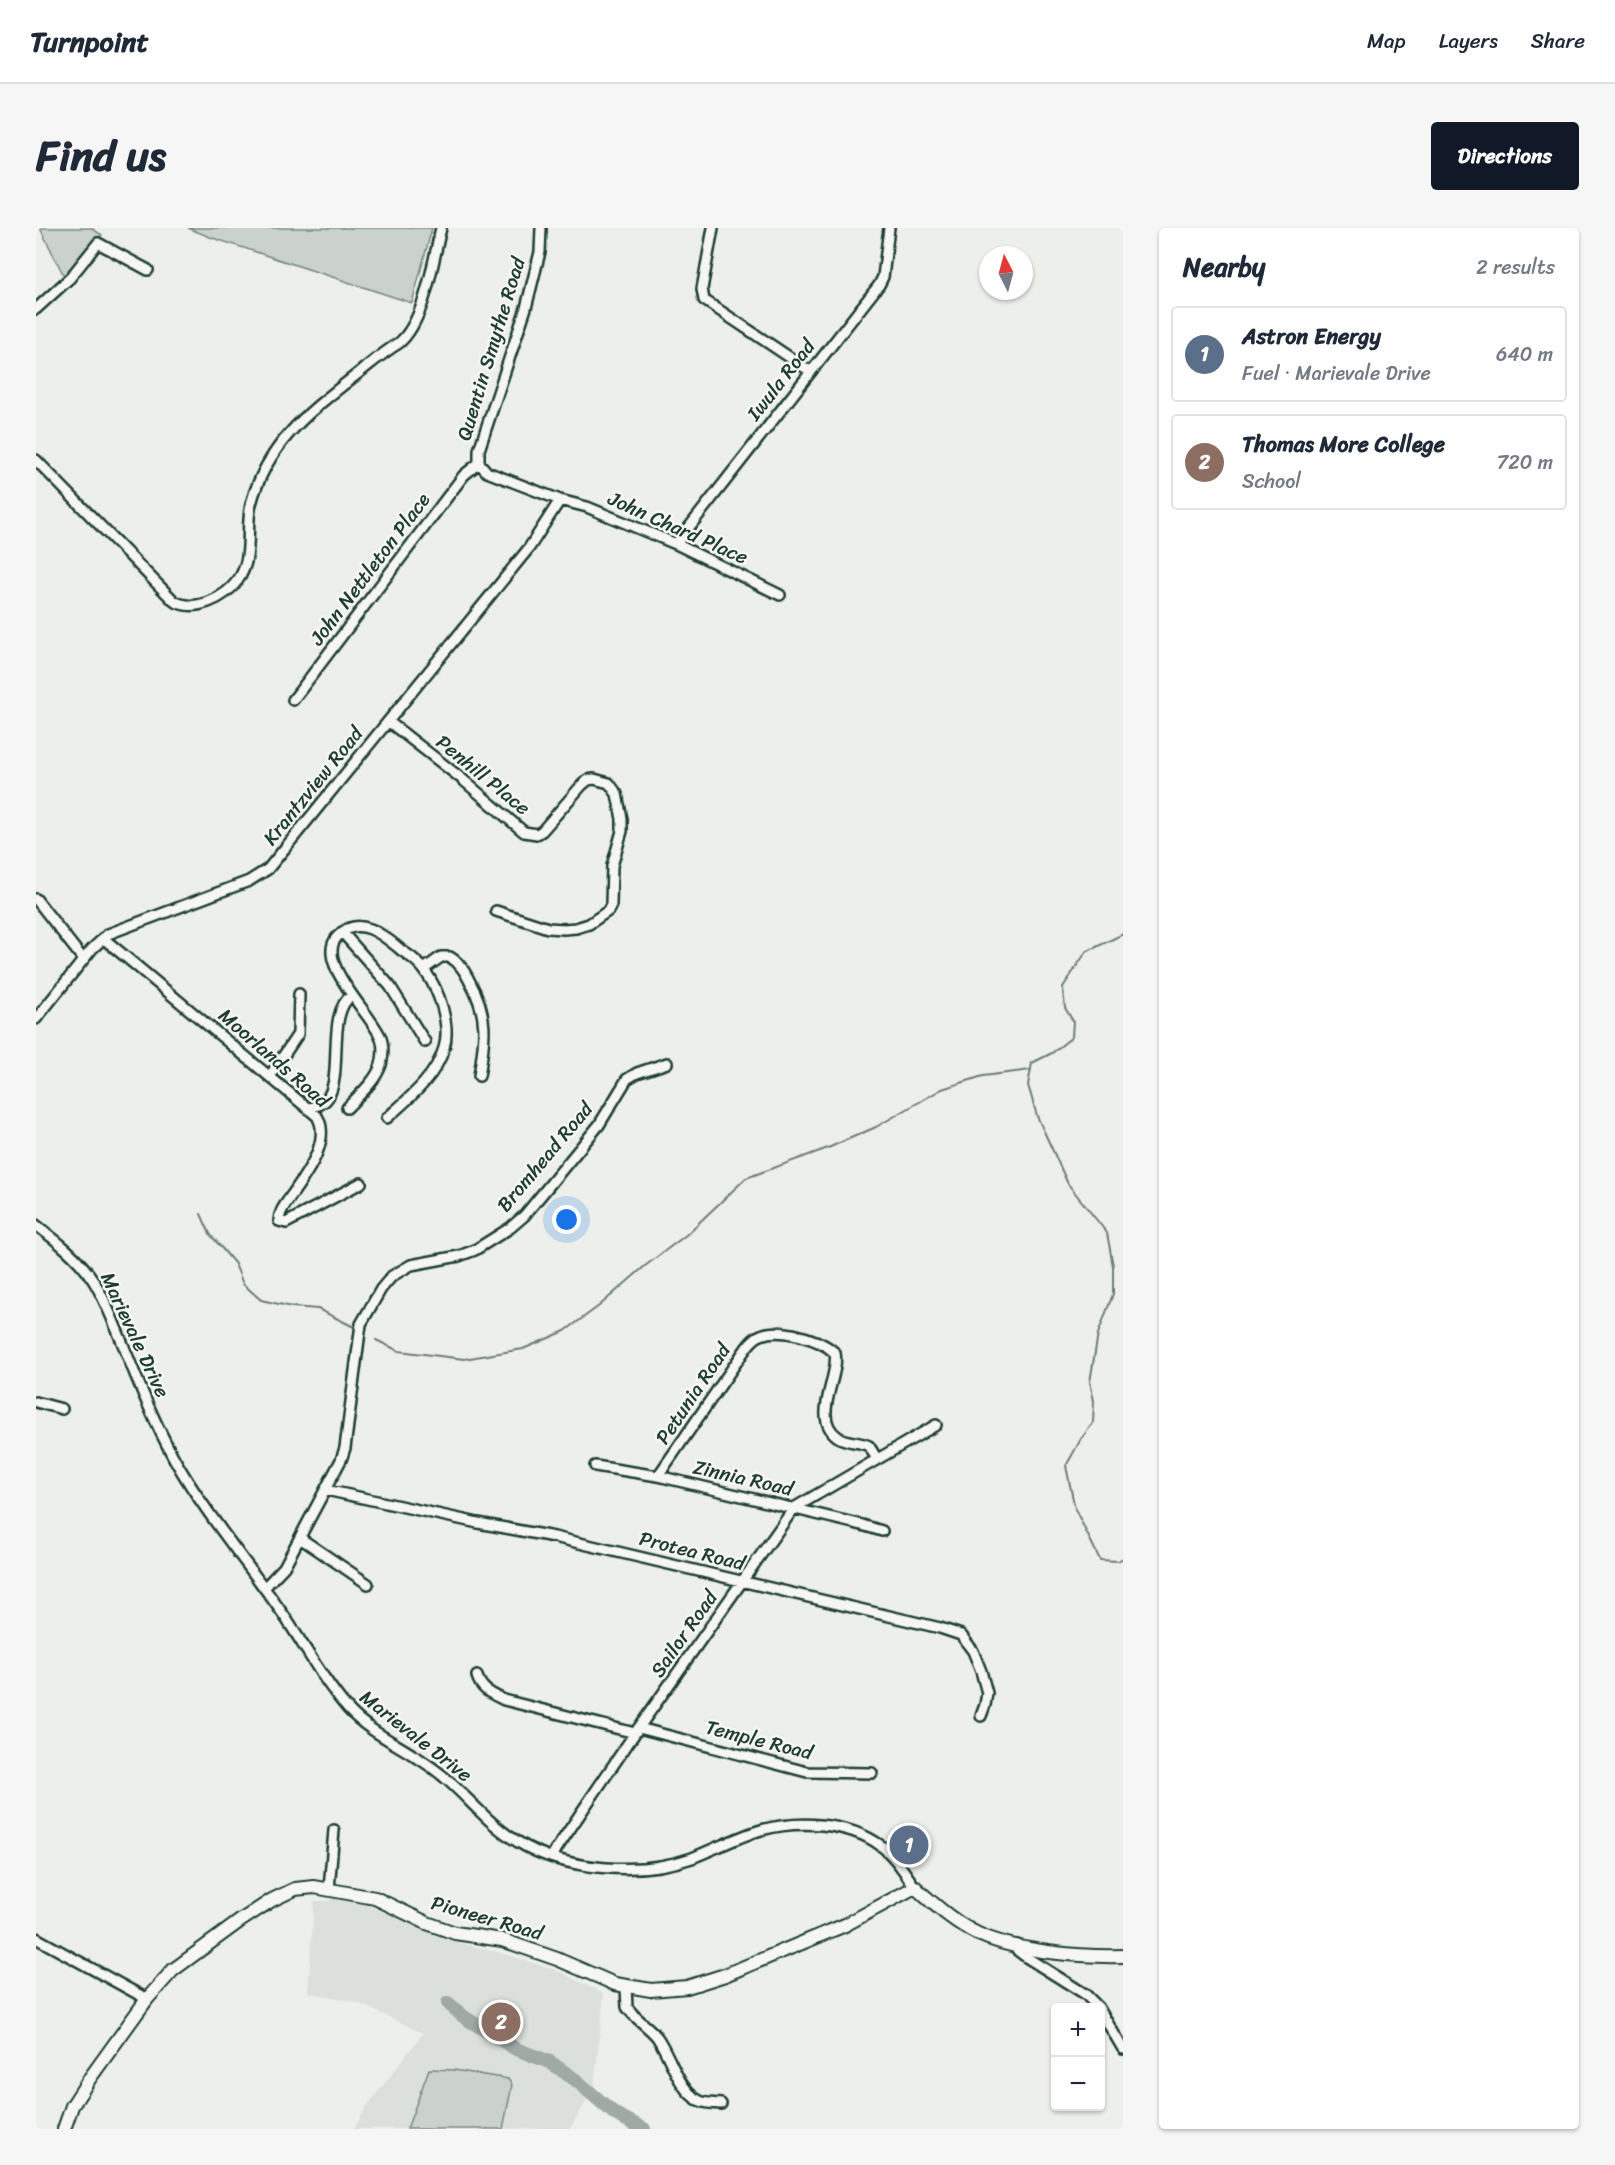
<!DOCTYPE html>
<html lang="en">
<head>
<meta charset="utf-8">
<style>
  :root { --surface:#fff; --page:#f6f6f7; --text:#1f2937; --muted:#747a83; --line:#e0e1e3; --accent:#111827 }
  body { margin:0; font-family:Sriracha,sans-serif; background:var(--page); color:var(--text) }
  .controls { position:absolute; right:18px; bottom:18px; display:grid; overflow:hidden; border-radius:6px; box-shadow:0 2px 4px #0004 }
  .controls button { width:54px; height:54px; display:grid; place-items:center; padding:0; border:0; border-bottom:2px solid var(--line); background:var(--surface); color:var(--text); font:30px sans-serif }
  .compass { position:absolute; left:943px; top:18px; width:54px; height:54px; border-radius:50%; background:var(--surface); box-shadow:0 2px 4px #0004; rotate:354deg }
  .you { position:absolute; left:531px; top:992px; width:21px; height:21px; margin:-15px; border:4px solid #fff; border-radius:50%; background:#1a73e8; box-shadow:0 0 0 9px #1a73e833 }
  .badge { display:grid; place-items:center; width:39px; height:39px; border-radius:50%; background:var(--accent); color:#fff; font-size:20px; font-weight:700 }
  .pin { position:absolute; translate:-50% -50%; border:3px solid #fff; box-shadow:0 2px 6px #0006 }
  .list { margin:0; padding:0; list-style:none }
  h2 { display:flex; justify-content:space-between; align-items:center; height:78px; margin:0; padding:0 24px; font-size:26px }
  h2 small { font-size:20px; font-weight:400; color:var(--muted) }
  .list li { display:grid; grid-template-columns:39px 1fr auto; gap:18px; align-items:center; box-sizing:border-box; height:96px; margin:0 12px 12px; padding:0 12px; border:2px solid var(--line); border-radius:6px }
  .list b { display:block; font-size:22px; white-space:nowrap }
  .list p { margin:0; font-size:20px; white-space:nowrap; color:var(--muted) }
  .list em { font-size:20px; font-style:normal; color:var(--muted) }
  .map { position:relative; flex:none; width:1087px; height:1901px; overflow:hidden; border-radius:6px }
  header { display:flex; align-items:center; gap:36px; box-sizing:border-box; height:84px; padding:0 30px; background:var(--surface); border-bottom:2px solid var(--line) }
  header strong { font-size:28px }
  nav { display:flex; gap:33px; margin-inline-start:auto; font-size:21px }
  .intro { display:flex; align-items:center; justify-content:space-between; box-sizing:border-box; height:144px; padding:0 36px }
  h1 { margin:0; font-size:42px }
  .button { padding:15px 27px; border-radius:6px; background:var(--accent); color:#fff; font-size:21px; font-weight:700 }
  main { display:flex; gap:36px; padding:0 36px }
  aside { flex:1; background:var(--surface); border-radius:6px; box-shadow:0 2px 4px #0004 }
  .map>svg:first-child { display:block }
</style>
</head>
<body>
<header>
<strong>Turnpoint</strong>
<nav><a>Map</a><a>Layers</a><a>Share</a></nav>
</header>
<div class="intro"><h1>Find us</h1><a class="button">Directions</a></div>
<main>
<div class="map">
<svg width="1087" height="1901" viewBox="0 0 1087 1901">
  <rect width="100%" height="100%" fill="#edefea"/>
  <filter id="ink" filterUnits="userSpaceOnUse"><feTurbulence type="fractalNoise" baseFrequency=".0167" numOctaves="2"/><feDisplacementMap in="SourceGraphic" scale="12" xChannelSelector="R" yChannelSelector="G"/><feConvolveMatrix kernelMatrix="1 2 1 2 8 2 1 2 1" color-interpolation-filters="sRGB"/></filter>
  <g filter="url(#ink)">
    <path fill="#dce0db" d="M 294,1670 L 334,1678 L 412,1712 L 465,1725 L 520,1742 L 568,1766 L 558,1860 L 534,1901 L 318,1901 L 331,1878 L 387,1805 L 320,1774 L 272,1764 L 278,1673 L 294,1673 Z"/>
    <path fill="#cbd2cc" stroke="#758880" stroke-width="1.5" d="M 4,0 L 55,0 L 66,7 L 35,49 L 27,46 Z
      M 152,0 L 396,0 L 376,75 L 174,9 Z
      M 393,1841 L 418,1842 L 472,1851 L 476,1857 L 467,1901 L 371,1901 Z"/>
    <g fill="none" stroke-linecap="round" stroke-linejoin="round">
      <path stroke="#6c7e77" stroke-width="2" d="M 1087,706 L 1050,724 L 1027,759 L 1029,780 L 1037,793 L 1036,809 L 1016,825 L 996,835 L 992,857 L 1001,888 L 1032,956 L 1071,1005 L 1077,1038 L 1077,1066 L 1062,1106 L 1054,1154 L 1058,1173 L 1057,1195 L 1045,1211 L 1030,1238 L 1039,1281 L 1064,1332 L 1082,1333 L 1087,1330
        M 165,986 L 174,1006 L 199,1036 L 207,1056 L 225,1072 L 256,1079 L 282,1081 L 320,1100
        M 340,1112 L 363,1123 L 428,1131 L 487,1121 L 529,1103 L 563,1078 L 609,1038 L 650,1007 L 710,950 L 792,920 L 840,899 L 906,861 L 947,848 L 995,842"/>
      <path stroke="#9faaa4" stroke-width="14" d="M 412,1775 L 428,1789 L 480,1821 L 514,1834 L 541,1853 L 579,1886 L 608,1901"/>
      <defs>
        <path id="minor" d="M 505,0 L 504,24 L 490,80 L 443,222 L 443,235 L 451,244 L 524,272 L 551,279 L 640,316 L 744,367
          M 677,0 L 666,61 L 668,72 L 774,143
          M 0,81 L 34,50 L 62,15 L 112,42
          M 0,232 L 138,373 C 159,385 189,370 202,352 C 218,329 209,301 215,276 C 231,217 269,187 315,151 C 331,139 346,125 363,115 C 389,93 397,33 405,0
          M 640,316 L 843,57 L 847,49 L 853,0
          M 257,472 L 428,247 L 443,235
          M 353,494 L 426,551 L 488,604 L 501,606 L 506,603 L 546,557 L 552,552 L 558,551 L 573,555 L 581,566 L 586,591 L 586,603 L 576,638 L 575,677 L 572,683 L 553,696 L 540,700 L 528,701 L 512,700 L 460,683
          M 0,671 L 47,731
          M 306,704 L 354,758 L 389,814
          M 67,710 L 281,888 C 296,913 269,948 255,968 C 250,976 243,983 243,993 L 250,995 L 325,955
          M 388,741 L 405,729 L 414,729 C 424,735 429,744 434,754 C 453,788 449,811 443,848
          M 0,791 L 56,721 L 72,706 L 213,653 L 232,641 L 493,320 L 524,272
          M 234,848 L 262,806 L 263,766
          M 274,880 C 280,878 286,877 290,872 C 309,850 289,785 316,767
          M 311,880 C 323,867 339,854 345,837 C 347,829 348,819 345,810 C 336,786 277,733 302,708 C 323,686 347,707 365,722 C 374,728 383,734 389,743 C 403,762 415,797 408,820 C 400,849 372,871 351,890
          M 0,997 C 21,1013 43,1030 57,1052 C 69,1071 77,1093 86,1114 C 102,1154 118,1194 139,1232 C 171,1288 213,1337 249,1389 C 270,1420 288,1454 312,1481 C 336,1508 380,1524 408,1549 C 433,1570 453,1597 482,1614 C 529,1643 604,1648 656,1630 C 679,1621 701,1609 725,1602 C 762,1592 812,1594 844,1617 C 858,1627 869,1645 879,1659
          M 0,1174 L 26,1181
          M 559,1238 L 622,1248 L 826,1297 L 846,1303
          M 622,1248 L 711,1119 C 715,1114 719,1109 725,1107 C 744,1099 785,1111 799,1125 C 804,1149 774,1190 802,1209 C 811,1215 823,1213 833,1218 L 841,1231
          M 290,1262 L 442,1295 L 518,1309 L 904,1400 L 925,1407 L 937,1423 L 945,1443 L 951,1465 L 949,1477 L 945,1488
          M 264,1310 L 332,1356
          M 228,1360 L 248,1339 L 305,1232 L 309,1220 L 325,1096 L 345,1061 L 356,1048 L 375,1037 L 423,1028 L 439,1022 L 474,1000 L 488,988 L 563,897 L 591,851 L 601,845 L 631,835
          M 441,1448 C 445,1462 456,1466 468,1472 L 599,1505
          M 603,1500 L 771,1544 L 836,1545
          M 515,1629 L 599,1505 L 758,1280 L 900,1197
          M 293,1661 L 298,1602
          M 0,1710 L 111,1771
          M 981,1717 L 982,1723 L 990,1729 L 1049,1766 L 1063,1780
          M 590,1759 L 591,1779 C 599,1791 612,1798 621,1809 C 634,1827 642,1861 662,1872 C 668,1876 677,1875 685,1876
          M 1064,1782 L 1087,1821"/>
        <path id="major" d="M 28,1901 L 36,1878 L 54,1850 L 111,1771 L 137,1742 L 204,1693 L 236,1672 L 259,1661 L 278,1659 L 339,1670 L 391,1695 L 419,1705 L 466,1712 L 521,1731 L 579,1756 L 615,1762 L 651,1759 L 689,1747 L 809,1697 L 879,1659 C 898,1677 919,1695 942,1706 C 983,1724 1043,1729 1087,1728"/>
      </defs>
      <use href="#minor" stroke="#1f3d34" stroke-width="14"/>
      <use href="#major" stroke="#1f3d34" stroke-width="16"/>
      <use href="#minor" stroke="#f6f6f2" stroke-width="9"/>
      <use href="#major" stroke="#f6f6f2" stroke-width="12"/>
    </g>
  </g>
  <g text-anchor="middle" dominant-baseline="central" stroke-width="5" stroke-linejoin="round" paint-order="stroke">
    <g font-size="20" fill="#1f3d34" stroke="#f6f6f2">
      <text transform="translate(455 121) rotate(-73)">Quentin Smythe Road</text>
      <text transform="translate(745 152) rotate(-52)">Iwula Road</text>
      <text transform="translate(642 300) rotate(24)">John Chard Place</text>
      <text transform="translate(334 341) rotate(-53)">John Nettleton Place</text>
      <text transform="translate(447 547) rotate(39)">Penhill Place</text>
      <text transform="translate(277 558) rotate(-51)">Krantzview Road</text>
      <text transform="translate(238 830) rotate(41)">Moorlands Road</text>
      <text transform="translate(509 929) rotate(-50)">Bromhead Road</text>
      <text transform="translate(99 1107) rotate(65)">Marievale Drive</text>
      <text transform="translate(657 1166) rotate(-56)">Petunia Road</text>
      <text transform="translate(707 1250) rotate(13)">Zinnia Road</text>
      <text transform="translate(656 1323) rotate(14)">Protea Road</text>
      <text transform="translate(648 1406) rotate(-55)">Sailor Road</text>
      <text transform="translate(380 1508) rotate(38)">Marievale Drive</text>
      <text transform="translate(723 1512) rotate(14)">Temple Road</text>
      <text transform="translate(451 1690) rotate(16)">Pioneer Road</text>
    </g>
  </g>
</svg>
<div class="controls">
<button>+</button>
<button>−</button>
</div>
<svg class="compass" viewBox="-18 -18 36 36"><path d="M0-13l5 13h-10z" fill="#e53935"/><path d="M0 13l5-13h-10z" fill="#747a83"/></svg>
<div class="you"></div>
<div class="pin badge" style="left:873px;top:1617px;background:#5c6f8a">1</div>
<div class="pin badge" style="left:465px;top:1794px;background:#8d6e63">2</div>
</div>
<aside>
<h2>Nearby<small>2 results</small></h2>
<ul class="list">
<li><span class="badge" style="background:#5c6f8a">1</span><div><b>Astron Energy</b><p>Fuel · Marievale Drive</p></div><em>640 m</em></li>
<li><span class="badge" style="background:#8d6e63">2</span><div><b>Thomas More College</b><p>School</p></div><em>720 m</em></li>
</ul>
</aside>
</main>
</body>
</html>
